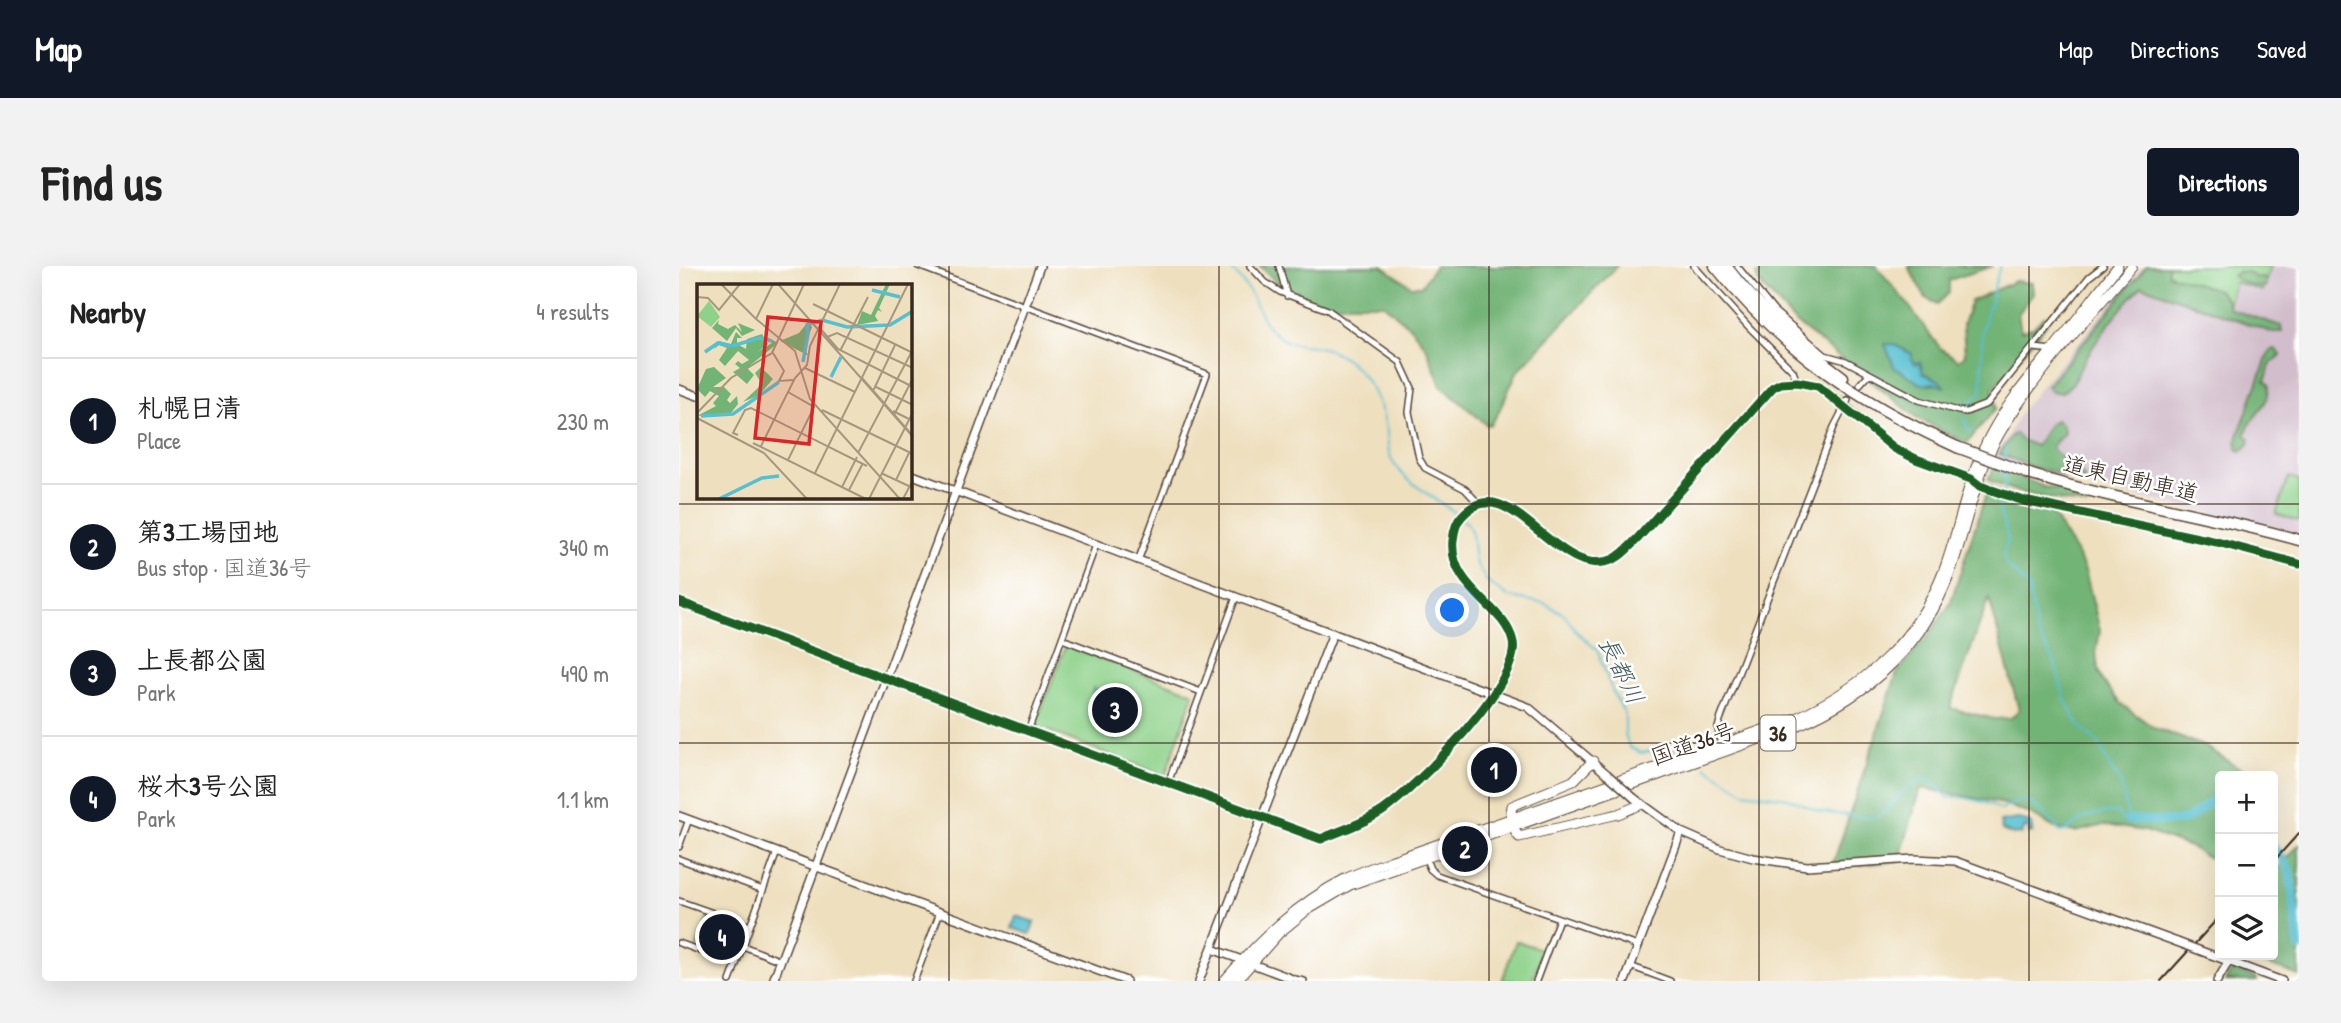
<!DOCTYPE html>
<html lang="en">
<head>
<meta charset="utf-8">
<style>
  :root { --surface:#fff; --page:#f2f2f2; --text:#222; --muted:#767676; --line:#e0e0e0; --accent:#111827 }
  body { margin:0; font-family:"Patrick Hand","Klee One",sans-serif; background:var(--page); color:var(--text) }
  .controls { position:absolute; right:21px; bottom:21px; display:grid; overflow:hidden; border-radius:7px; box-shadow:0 7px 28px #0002 }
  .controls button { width:63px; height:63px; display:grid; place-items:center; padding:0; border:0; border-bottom:2px solid var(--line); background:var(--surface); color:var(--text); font:35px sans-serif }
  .you { position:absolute; left:774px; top:345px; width:24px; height:24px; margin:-18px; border:5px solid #fff; border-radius:50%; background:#1a73e8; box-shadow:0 0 0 10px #1a73e833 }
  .badge { display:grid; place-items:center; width:46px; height:46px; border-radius:50%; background:var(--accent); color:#fff; font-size:23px; font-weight:700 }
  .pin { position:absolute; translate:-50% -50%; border:4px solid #fff; box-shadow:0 2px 7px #0006 }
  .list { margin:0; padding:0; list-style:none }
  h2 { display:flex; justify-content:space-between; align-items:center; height:91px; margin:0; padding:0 28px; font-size:30px }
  h2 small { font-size:23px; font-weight:400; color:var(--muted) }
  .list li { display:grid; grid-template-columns:46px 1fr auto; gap:21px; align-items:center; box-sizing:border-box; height:126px; padding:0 28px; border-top:2px solid var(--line) }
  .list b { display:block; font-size:26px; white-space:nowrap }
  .list p { margin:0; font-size:23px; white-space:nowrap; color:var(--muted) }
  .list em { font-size:23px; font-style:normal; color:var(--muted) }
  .icon { flex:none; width:38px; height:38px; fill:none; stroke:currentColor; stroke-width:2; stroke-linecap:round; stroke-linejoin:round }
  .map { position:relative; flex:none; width:1620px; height:715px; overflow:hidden; border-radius:7px }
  header { display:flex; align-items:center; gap:42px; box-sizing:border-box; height:98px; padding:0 35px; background:var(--accent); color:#fff }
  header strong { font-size:33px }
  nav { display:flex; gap:38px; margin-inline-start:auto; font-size:24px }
  .intro { display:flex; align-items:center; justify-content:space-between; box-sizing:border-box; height:168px; padding:0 42px }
  h1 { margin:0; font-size:49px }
  .button { padding:18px 32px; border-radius:7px; background:var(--accent); color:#fff; font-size:24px; font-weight:700 }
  main { display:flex; gap:42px; padding:0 42px }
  aside { flex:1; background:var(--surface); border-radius:7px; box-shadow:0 7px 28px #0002 }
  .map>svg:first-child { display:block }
</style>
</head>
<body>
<header>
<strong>Map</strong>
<nav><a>Map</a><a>Directions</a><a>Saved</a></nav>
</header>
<div class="intro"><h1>Find us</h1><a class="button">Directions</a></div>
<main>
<aside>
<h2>Nearby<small>4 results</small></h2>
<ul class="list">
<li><span class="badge">1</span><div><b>札幌日清</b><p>Place</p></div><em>230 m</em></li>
<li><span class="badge">2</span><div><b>第3工場団地</b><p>Bus stop · 国道36号</p></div><em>340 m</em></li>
<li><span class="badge">3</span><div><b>上長都公園</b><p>Park</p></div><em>490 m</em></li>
<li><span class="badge">4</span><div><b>桜木3号公園</b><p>Park</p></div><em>1.1 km</em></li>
</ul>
</aside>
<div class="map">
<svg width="1620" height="715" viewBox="0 0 1620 715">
  <rect width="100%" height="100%" fill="#fff"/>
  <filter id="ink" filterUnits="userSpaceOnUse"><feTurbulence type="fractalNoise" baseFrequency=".0143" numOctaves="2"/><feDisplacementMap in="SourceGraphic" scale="14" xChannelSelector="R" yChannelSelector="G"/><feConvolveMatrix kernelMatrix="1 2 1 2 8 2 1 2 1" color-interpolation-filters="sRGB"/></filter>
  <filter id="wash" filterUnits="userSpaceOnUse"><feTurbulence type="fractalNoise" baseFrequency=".00686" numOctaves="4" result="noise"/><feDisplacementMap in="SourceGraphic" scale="28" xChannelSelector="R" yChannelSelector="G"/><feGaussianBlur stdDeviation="1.57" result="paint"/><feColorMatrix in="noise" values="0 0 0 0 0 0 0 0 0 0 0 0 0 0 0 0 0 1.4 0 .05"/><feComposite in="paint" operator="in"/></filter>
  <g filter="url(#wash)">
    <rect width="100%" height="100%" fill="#eedfbe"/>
    <path fill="#d1bdcb" d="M 1464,0 L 1620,0 L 1620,269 L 1423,222 L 1355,205 L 1316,192 L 1344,142 Z"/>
    <path fill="#8ed18a" stroke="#647e54" stroke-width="2" d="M 1488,0 L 1592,0 L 1583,25 L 1556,16 L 1548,43 L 1486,8 Z
      M 1610,211 L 1620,214 L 1620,255 L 1597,248 Z
      M 387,379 L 515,427 L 486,510 L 356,460 Z
      M 30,648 L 69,662 L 56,696 L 18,681 Z
      M 837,675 L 864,684 L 853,715 L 823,715 Z"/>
    <path fill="#72b376" stroke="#566e4a" stroke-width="2" fill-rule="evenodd" d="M 581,0 L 703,0 L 732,20 L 742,20 L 756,0 L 938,0 L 838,106 L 818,149 L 812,158 L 808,159 L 762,120 L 747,81 L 732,62 L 705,38 L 647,38 L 608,26 Z
      M 1100,0 L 1197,0 L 1227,36 L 1261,82 L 1280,94 L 1286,89 L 1284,58 L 1292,35 L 1336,15 L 1353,17 L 1354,28 L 1339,48 L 1342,65 L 1355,61 L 1366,50 L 1368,57 L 1314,123 L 1317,142 L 1288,177 L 1240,153 L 1116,56 L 1079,16 L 1077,9 Z
      M 1229,0 L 1314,0 L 1270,14 L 1270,27 L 1258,38 L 1246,31 Z
      M 1467,0 L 1489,0 L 1489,8 L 1539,24 L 1547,33 L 1551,43 L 1602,60 L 1603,66 L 1592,66 L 1463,20 C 1441,41 1422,68 1406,93 C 1397,108 1397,119 1381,127 L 1372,125 L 1368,120 Z
      M 1559,6 L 1569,6 L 1577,12 L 1587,13 L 1587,20 C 1577,24 1562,16 1554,10 Z
      M 1596,83 L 1602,89 C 1598,93 1595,94 1592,98 C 1589,103 1589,109 1586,115 L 1590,118 C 1592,140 1571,150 1566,169 L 1571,173 L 1570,178 L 1563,185 L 1558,183 L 1559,170 L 1591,84 Z
      M 1377,154 L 1384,159 L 1385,167 L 1373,180 L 1375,185 L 1405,211 L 1406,215 L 1354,201 L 1320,188 L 1333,169 L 1337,168 L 1342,174 L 1357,180 L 1371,157 Z
      M 1316,201 L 1365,221 L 1389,225 L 1409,235 L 1408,240 L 1339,226 L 1313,216 L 1309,213 Z
      M 1309,221 L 1373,248 L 1397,286 L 1406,304 L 1421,365 L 1417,386 L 1419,404 L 1422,413 L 1441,437 L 1475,462 L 1527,481 L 1573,510 L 1541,510 L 1541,598 L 1511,581 L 1466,565 L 1425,559 L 1396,566 L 1376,562 L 1353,549 L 1326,538 L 1242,522 L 1220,595 L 1153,601 L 1218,407 L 1250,369 L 1271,338 ZM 1310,332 L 1340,444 L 1332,452 L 1315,453 L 1271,442 Z
      M 1620,579 L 1620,710 L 1562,689 L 1594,689 L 1594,607 Z
      M 1559,705 L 1577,712 L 1578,715 L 1546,715 L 1552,706 Z"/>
    <path fill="#56c0d1" stroke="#487578" stroke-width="2" d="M 1206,78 L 1214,78 L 1233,88 L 1232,93 L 1237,98 L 1241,96 L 1244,107 L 1259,114 L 1266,121 L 1254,117 C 1237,124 1231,105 1216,103 Z
      M 415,422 L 422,426 L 441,464 L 440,473 L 435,474 L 421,457 L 413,427 Z
      M 1340,553 L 1353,558 L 1354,566 L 1350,567 L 1350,563 L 1346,561 L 1343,568 L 1334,569 L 1323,564 L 1321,556 Z
      M 337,650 L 355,656 L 351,668 L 333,662 Z"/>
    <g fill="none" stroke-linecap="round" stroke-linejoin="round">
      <path stroke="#56c0d1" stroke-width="2" d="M 550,0 C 557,9 564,16 570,25 C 583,46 582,62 607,75 C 614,79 624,79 633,80 C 651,82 667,90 679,104 C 694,121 704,143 708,166 C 709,174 708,184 712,192 C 720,214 762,235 780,250
        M 1287,141 L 1303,125 L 1303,66 L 1321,0
        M 1287,153 L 1288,163 L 1293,166
        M 1324,195 L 1327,182
        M 1322,204 L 1327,215 L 1325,225
        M 1323,230 L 1320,243 L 1329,272 L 1324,290 L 1328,300 L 1349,320 L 1358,367 L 1375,394 L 1386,434 L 1401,461 L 1420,477 L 1431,502 L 1439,511 L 1442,518 L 1449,553
        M 784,254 L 789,258 L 793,268 L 796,295 L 808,316 L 830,331 L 865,337 L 885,348 L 898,366 L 918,384 L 934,427 L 946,448 L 946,467 L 950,481 L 962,487 L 989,482 L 1008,486
        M 1026,500 L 1065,526 L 1109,532 L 1141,546 L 1183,551 L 1195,552 L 1202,549 L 1223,526 L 1244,512 L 1253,516 L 1270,532 C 1284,529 1310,537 1322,544 C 1329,541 1339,534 1345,535 C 1357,536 1375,557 1381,566 C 1391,565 1392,561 1400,555 C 1410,547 1426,547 1439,546 L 1442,554 L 1449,554"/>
      <path stroke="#56c0d1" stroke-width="9" d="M 1449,554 C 1467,552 1485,559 1504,554 C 1519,550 1526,535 1541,532
        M 1594,579 L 1611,605 L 1620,682"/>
    </g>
  </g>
  <g filter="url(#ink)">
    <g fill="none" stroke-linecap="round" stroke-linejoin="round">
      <defs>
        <path id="minor" d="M 239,0 L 528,108 L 459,295
          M 571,0 L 586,16 L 601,26 L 649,44 L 721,96 L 733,122 L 730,146 L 740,192 L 746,202 L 786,223 L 800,238
          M 600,0 L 608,30
          M 1015,0 L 1070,61 L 1114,105 L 1118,116
          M 1058,0 L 1095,45 L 1146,89 L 1167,95 L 1240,134 L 1279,145 L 1287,146 L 1308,138 L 1410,11 L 1424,0
          M 1355,82 L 1373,84
          M 1181,118 L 1190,108
          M 1301,220 C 1405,255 1515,267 1620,298
          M 0,336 L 642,573 C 662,565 683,558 702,546 C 748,517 782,469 815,428
          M 383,373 L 522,426
          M 349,465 L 417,279
          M 1042,479 L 1039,462 L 1041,454 L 1155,161 L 1169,134
          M 489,517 L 557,331
          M 0,581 L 10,553
          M 746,590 L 751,603 L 758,609 L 959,680
          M 0,593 L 84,624
          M 0,635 L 71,660
          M 0,677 L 57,698
          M 64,680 L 102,695
          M 951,700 L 991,715
          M 611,712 L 625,715
          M 51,715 L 98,586
          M 235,715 L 261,646
          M 857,715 L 880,653"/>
        <path id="tertiary" d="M 0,123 L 19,130
          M 231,208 L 849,441 L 928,508
          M 816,426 C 824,412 837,396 834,378 C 829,340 770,322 774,275 C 775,264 778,254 786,247 C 835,202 877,319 935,293 C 945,288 951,280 959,272 L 1094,121 C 1138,96 1182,160 1215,182 C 1240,198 1269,202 1295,215
          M 955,532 L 1002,566 L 1041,583 L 1074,592 L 1128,600 L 1235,593 L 1276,595 L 1498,676
          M 0,550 L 447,715
          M 533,683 L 611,712
          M 1530,688 L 1603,715
          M 94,715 L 361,0
          M 520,715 L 654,367
          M 946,715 L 1002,566
          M 1538,715 L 1550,695"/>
        <path id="trunk" d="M 831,553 L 833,540 L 894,515 L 914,495
          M 833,561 L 840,571 L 939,548 L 963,538
          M 545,715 C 581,674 617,638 666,613 C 682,605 700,599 717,593 L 1115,453 C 1184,421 1237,377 1265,304 C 1282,258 1289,208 1314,164 C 1330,135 1352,110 1374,83 C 1396,56 1417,28 1439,0
          M 557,715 L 600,667 L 627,645 L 671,619 L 1117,460 C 1188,430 1244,381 1271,307 C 1288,260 1295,211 1321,167 C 1354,110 1410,51 1453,0"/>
        <path id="motorway" d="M 1036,0 C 1105,85 1179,136 1278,181
          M 1047,0 C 1080,43 1120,79 1164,111
          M 1353,209 C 1441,236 1532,249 1620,274"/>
      </defs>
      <use href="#minor" stroke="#564536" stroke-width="8"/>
      <use href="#tertiary" stroke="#564536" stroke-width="10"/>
      <use href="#trunk" stroke="#564536" stroke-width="11"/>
      <use href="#motorway" stroke="#564536" stroke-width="13"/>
      <use href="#minor" stroke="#fff" stroke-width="5"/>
      <use href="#tertiary" stroke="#fff" stroke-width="7"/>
      <use href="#trunk" stroke="#fff" stroke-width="9"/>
      <use href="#motorway" stroke="#fff" stroke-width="10"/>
      <path stroke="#3b2a1e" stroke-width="2" d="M 1594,596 L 1620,567
        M 1482,715 L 1541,650"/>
      <defs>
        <path id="tertiary-bridge" d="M 928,508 L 955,532
          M 1498,676 L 1530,688"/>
        <path id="motorway-bridge" d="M 1278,181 L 1353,209"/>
      </defs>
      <use href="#tertiary-bridge" stroke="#564536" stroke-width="10" stroke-linecap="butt"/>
      <use href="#motorway-bridge" stroke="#564536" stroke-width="13" stroke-linecap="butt"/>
      <use href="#tertiary-bridge" stroke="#fff" stroke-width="7"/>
      <use href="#motorway-bridge" stroke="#fff" stroke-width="10"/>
      <defs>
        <path id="cycleway" d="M 0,336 L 642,573 C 663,564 686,557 705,544 C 737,521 842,417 834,376 C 826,339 769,322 774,274 C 775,265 777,256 783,250 C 830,197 878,319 935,293 C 945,288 951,280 959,272 L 1094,121 L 1102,117 L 1118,116 L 1139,120 L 1215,182 L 1237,193 L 1292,213 L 1301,220 L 1345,235 L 1538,276 L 1620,298"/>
      </defs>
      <use href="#cycleway" stroke="#fff" stroke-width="13"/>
      <use href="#cycleway" stroke="#1b5e20" stroke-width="9"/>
    </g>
  </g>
  <path fill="none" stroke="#3b2a1e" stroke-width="2" stroke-opacity="0.55" d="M 270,0 L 270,715M 540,0 L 540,715M 810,0 L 810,715M 1080,0 L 1080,715M 1350,0 L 1350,715M 0,238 L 1620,238M 0,477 L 1620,477"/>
  <g text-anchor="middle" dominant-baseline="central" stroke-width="5" stroke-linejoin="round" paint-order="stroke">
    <rect fill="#fff" stroke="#766a62" stroke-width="2" x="1081.5" y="449.5" width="35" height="35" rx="5"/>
    <g font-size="21" font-weight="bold" fill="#3b2a1e">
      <text x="1099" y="467">36</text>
    </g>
    <g font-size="23" fill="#3b2a1e" stroke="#fff">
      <text transform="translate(1452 212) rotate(13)">道東自動車道</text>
      <text transform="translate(1014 477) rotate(-19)">国道36号</text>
    </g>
    <g font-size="24" font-style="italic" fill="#445e5d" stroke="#fff">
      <text transform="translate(943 404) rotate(64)">長都川</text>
    </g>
  </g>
  <g transform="translate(18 18)">
    <rect width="215" height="215" fill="#eedfbe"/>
    <path d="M 12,17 L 23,33 L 14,43 L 0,32 Z" fill="#8ed18a"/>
    <path d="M 189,0 L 193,0 L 182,24 L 185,28 L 181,26 L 178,32 L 181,37 L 160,41 L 165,27 L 174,31 ZM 22,36 L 21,40 L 31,45 L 38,41 L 45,48 L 41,39 L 58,46 L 45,52 L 39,44 L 30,57 L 15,44 ZM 111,38 L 115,43 L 107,65 L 112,72 L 83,57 L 102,49 ZM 39,48 L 45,54 L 40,54 L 40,60 L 49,65 L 50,55 L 65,50 L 71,60 L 60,68 L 75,59 L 70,53 L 81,59 L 50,84 L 57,91 L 50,100 L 36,88 L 43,84 L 38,80 L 41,77 L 45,80 L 52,76 L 41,67 L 28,82 L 22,76 L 30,64 L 22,61 L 17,65 L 22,57 L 34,60 ZM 17,83 L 29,94 L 16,103 L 27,103 L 34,110 L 30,116 L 33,119 L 40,112 L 41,120 L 34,129 L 0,132 L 19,122 L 16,119 L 22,112 L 13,107 L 8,113 L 0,105 L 9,85 ZM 64,83 L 76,95 L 62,111 L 46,118 L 65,100 L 58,89 Z" fill="#72b376"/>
    <path fill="none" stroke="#56c0d1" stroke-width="3.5" d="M 175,6 L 203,13M 111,50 L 110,41 L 125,36 L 150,43 L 193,41 L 216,27M 35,62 L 62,54 L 75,57M 8,68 L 21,59 L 34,62M 106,78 L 111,50M 134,93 L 144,73M 4,132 L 36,130 L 82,98M 22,215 L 65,194 L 82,192"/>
    <path fill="none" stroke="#a6977e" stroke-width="2" d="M 24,0 L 59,35M 76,0 L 59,35 L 98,67 L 113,115 L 203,215M 81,0 L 216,153M 0,13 L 11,14 L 22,26 L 43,0M 116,20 L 216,69M 122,43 L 141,65 L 216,103M 130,53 L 140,49 L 216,84M 143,67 L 171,13M 76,69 L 87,87 L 82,97 L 96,96M 108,84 L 158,108M 165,94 L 216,152M 179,103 L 216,121M 176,107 L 198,61M 91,108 L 117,123 L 91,176M 125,126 L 216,170M 196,127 L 216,137M 0,129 L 34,94 L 75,69 L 107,0M 197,131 L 216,94M 0,134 L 67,169 L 110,215M 41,151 L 36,149 L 48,126 L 54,124 L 170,182M 56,159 L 169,215M 64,162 L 98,94 L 110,81 L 113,62 L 143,0M 161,169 L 214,69M 118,189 L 211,0M 184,189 L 216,204M 199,196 L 212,169M 145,203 L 160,173M 152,206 L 166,179M 172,215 L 216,128M 206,215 L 216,196"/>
    <path fill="#d62828" fill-opacity="0.15" stroke="#d62828" stroke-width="3.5" d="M 71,33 L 124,38 L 112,160 L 58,154 Z"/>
    <rect width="215" height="215" fill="none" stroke="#3b2a1e" stroke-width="3.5"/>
  </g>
</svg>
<div class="controls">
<button>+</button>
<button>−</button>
<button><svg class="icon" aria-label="layers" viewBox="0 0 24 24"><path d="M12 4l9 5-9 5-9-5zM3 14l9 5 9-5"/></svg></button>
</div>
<div class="you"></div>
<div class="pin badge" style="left:815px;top:504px">1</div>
<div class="pin badge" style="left:786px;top:583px">2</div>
<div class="pin badge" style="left:436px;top:444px">3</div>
<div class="pin badge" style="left:43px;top:671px">4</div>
</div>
</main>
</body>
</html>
